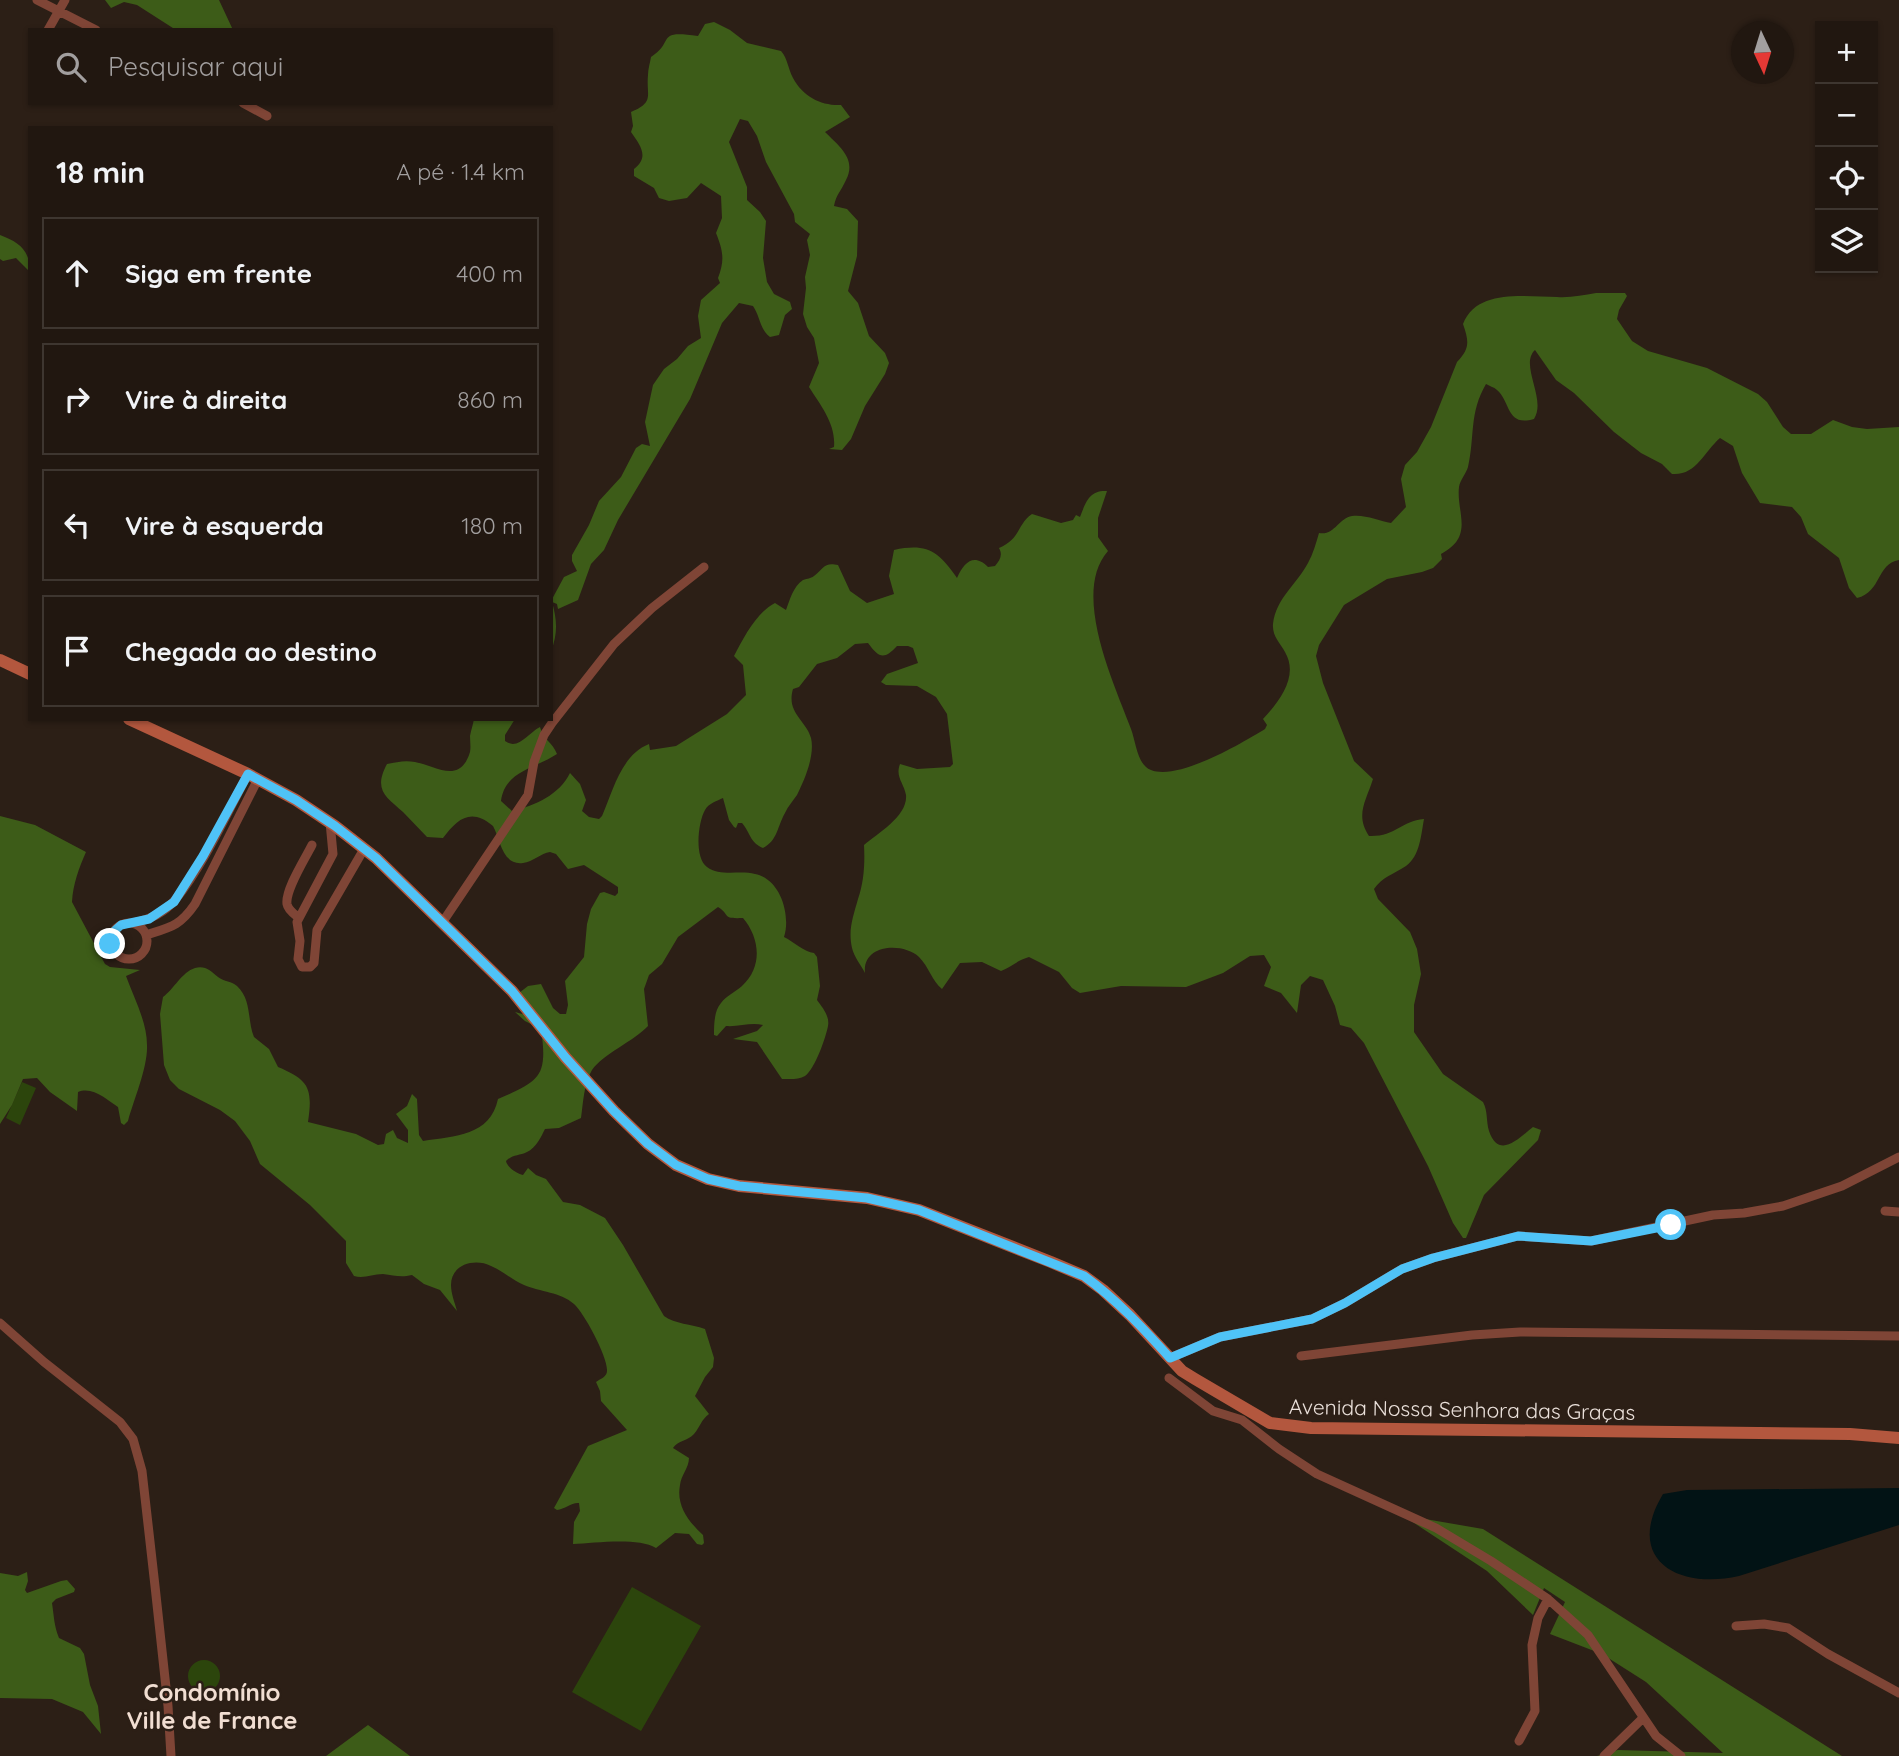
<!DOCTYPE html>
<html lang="pt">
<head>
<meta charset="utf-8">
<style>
  :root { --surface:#211710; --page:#2d241e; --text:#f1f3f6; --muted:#a29f9f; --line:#3e3630 }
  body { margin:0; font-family:Quicksand,sans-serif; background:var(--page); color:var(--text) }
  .controls { position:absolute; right:21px; top:21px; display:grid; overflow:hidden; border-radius:0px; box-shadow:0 2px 5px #0004 }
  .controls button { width:63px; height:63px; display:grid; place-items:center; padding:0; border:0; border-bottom:2px solid var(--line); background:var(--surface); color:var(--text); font:35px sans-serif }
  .compass { position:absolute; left:1731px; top:21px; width:63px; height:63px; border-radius:50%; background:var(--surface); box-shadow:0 2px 5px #0004; rotate:176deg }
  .stop { position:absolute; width:21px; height:21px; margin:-16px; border:5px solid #4fc3f7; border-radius:50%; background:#fff }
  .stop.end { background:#4fc3f7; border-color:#fff; box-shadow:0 2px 7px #0008 }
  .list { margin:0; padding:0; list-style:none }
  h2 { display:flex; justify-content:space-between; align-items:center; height:91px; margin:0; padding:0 28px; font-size:30px }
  h2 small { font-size:23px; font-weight:400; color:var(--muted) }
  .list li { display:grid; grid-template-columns:46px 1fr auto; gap:21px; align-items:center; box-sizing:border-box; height:112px; margin:0 14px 14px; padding:0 14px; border:2px solid var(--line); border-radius:0px }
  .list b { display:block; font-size:26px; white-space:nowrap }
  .list em { font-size:23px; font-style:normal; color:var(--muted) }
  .icon { flex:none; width:38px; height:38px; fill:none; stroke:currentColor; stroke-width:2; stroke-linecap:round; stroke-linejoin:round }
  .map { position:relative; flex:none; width:1899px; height:1756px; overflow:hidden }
  .search { position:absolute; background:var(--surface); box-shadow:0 2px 5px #0004; left:28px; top:28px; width:525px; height:77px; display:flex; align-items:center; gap:18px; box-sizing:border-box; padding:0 24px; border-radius:0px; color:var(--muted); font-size:26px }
  .panel { position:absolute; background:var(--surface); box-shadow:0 2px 5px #0004; left:28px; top:126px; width:525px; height:595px; border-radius:0px }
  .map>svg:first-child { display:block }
</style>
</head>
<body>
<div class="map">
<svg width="1899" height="1756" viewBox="0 0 1899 1756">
  <rect width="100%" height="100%" fill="#2c1f16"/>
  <path fill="#2c450c" d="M 22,1082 L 36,1088 L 20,1125 L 6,1118 Z
    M 632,1587 L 701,1626 L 641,1731 L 572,1692 Z
    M188 1676a16 16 0 1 1 32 0a16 16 0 1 1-32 0Z"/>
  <path fill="#3d5c18" d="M 105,0 L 219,0 L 233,30 L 176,30 L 137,5 L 124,2 L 111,8 Z
    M 714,22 L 730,30 L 747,43 L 781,51 C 788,59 788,69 793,78 C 803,97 822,106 841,105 L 850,117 L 825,132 C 839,146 857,159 846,180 C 841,191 836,195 834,206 L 847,209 L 858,221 L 857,256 L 848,291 L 858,303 L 869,336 L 885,353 L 889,363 L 885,374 L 865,406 L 851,439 L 842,450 L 829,449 L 834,447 C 836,424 821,406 809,387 L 819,363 L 814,338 L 807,327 L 803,314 L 806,288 L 805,277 L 810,255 L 807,240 L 810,234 L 795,222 L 794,214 L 766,162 L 757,136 L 748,121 L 740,119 L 729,142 L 747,187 L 747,200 L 760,212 L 766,221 L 763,258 L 767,282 L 774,294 L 790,302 L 792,309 L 785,315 L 779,335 L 770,337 C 760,330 760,316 753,306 L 739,303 L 722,323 L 690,399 L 618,520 L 604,550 L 591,564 L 578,600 L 558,609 L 557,604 L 552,602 C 557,619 558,634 551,651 L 551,601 L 564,577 L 577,571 L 572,561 L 572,555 L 589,525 L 599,501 L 621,477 L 636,448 L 642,444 L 650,446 L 645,422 L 653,385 L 664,369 L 677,359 L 688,346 L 701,338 L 698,316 L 701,300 L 720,283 L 718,278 C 725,260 723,251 716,233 L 722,218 L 721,196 L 701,183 L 687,198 L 669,201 L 659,198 L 654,188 L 634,176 L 634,169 C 650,157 640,145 631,132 L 633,126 L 631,112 C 655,102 646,96 648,75 C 648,69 650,63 651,57 C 676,41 654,30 698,36 L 705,24 Z
    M 0,235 C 19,242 30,250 30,272 L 16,258 L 3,261 L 0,259 Z
    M 1596,293 L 1625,293 L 1627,296 L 1619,310 L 1617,319 L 1632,341 L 1648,351 L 1707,368 L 1758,394 L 1767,402 L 1783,427 L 1791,434 L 1811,434 L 1833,420 L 1852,427 L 1867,429 L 1899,427 L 1899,560 C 1876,564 1882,592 1857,598 L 1849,588 L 1839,558 L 1808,534 L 1801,517 L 1792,507 L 1760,503 L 1742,473 L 1733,446 L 1720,438 C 1704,452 1696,476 1672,474 L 1662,464 L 1641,453 L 1614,432 L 1574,393 L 1556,380 L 1535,350 C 1519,365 1547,399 1534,419 C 1506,427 1511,402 1497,390 C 1494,387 1489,386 1486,384 C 1469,413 1475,437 1468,467 C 1466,474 1460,480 1459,487 C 1456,513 1475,536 1441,554 L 1442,559 L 1433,568 L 1422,572 L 1387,579 L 1344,605 L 1319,645 L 1316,656 L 1323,683 L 1354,761 L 1373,779 C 1366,801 1355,815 1369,836 C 1395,837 1401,821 1424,819 C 1421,835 1420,856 1406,866 C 1394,874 1382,877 1374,889 L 1378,899 L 1410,932 L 1417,949 L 1421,974 L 1414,1005 L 1414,1032 L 1443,1074 L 1483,1102 C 1488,1111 1486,1121 1489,1131 C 1499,1160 1519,1138 1533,1127 L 1541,1130 L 1538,1140 L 1484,1195 L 1466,1238 L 1463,1238 L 1453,1223 L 1428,1166 L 1364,1043 L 1351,1028 L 1340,1025 L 1335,1006 L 1323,980 L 1310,976 L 1301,985 L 1297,1013 L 1281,993 L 1264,986 L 1271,967 L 1264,955 L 1250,956 L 1223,973 L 1186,987 L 1121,986 L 1080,993 L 1072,988 L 1059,972 L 1029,957 C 1018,960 1011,967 1001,971 L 982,962 L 960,963 L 942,989 C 932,981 929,967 919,957 C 903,942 862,944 865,973 C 861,965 854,957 852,948 C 848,930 853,917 858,899 C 864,882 865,863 864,845 C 878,833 908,816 906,795 C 904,783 895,777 900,764 L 917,769 L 950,767 L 953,764 L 947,714 L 936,697 L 917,686 L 886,685 L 881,682 L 887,674 L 918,663 L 913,648 L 908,646 L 897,646 C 884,660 879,658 868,643 L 855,644 L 837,658 L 817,664 L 799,687 L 793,689 C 786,713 806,720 811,738 C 815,755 805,779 797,795 C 793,801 788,806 785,813 C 777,827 778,840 763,848 C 750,843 750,832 742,823 L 738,823 L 736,828 L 734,827 L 729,820 L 723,798 C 717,801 709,803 705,810 C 698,822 694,858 707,867 C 720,877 740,870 755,874 C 781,879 791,916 784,937 C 794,942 804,952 814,953 L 817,957 L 820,986 L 817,1000 C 822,1007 830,1016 828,1026 C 826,1037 815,1069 805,1076 C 799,1080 789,1079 782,1079 L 757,1042 L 733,1039 L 757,1031 L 763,1025 C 751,1022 739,1027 726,1026 L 717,1036 L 714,1035 C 714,1025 714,1011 721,1003 C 726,996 735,992 742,986 C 763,967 760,938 743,918 C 721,919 731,915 718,907 L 678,937 L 662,964 L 649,975 L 644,989 L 648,1026 C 634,1041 603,1054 592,1070 C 584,1083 583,1103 581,1118 L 559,1128 L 545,1129 C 541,1137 536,1148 527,1152 C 519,1156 513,1154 506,1161 C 507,1167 517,1174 523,1175 L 528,1168 L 536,1175 L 546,1179 L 563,1202 L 580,1205 L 605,1218 L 623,1245 L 664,1316 C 675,1324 691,1324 705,1329 L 714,1358 L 713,1367 L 705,1377 L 695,1396 L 709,1414 C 701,1420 700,1427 694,1434 C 688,1441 678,1440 673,1448 L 689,1458 C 689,1468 681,1475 680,1485 C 676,1506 689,1522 703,1535 L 704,1543 L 702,1545 L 697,1544 L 689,1534 L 675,1533 L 656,1548 C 638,1537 595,1543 573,1544 L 574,1522 L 580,1511 L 579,1503 C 572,1502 565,1509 557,1510 L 554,1508 L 588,1446 L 627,1430 L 601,1401 L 600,1391 L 596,1382 C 600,1379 607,1377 607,1371 C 608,1357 584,1313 574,1304 C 561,1292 540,1292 524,1285 C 512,1280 503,1271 491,1266 C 475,1258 451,1264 451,1285 C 451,1294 455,1303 457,1311 L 440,1290 L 424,1284 L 412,1275 C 400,1278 394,1275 383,1274 C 372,1274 364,1279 354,1276 L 346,1263 L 346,1241 L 310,1205 L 260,1164 L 250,1141 L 235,1121 L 220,1110 L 179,1089 L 170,1080 L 164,1065 L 160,1014 L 163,997 C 174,989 182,972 195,968 C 205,965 211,971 218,977 C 224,982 232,981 237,986 C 252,1000 247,1020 254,1037 L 269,1049 L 278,1067 C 309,1080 313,1088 308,1122 L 356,1134 L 378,1145 L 384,1144 L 386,1134 L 393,1130 L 397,1138 L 408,1143 L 408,1130 L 396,1114 L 407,1106 L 412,1094 L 417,1099 L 419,1135 L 423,1141 C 455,1136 490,1136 498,1099 C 540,1081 548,1077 541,1029 L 525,1021 L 515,1012 L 526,1015 L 519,993 L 528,986 L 541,984 L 553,1008 L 560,1014 L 566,1014 L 568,1005 L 565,981 L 584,957 L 587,924 L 591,909 L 600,893 L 604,892 L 615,896 L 618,893 L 618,887 L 584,865 L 568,869 L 556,854 L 550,852 C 541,853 533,862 523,863 C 502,866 500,838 493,826 C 471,807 457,819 443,838 L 427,837 C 419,829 411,820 403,812 C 386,797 373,790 387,764 C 397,762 405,760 415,762 C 436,766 460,785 470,752 C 471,747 470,741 470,736 C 471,730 473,725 474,719 L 515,719 L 505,735 L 505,741 C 518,751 528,733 540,727 C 543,739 553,743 557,754 C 534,769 505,771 501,801 L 512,811 C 536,805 559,795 570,773 L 580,784 L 586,800 L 582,811 L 589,817 L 599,819 L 602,816 C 613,791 621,755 649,744 L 650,750 L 676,746 L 727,714 L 746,695 L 743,665 L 734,656 C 744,637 757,612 775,603 L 786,610 C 790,599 793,587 803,580 C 808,578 810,579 814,576 C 824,568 824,562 838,565 L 850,591 L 867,603 L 894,594 L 889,576 L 894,550 C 927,543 938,551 957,578 C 964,562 974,553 988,567 L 995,566 C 1000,560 1003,555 999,548 C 1021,539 1017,524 1032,514 L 1061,523 L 1073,520 L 1076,515 L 1080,517 C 1086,502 1089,490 1107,491 L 1098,518 L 1098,537 L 1108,551 C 1071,593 1114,683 1131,729 C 1136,742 1137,765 1151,770 C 1178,781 1242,743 1265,729 L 1267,725 L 1263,719 C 1280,701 1299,676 1285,652 C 1280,643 1272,636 1273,624 C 1276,598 1297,584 1308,563 C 1313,554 1316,543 1319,533 C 1334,536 1339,518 1352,516 C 1364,514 1380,521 1391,523 L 1406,507 L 1401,479 L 1405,465 L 1417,452 L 1431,427 L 1457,362 C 1470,349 1469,341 1463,324 C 1477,288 1526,297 1557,297 C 1570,298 1583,295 1596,293 Z
    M 0,816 L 35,825 L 86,852 C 79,868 73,884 72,902 L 105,964 L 110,967 L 140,970 L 126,976 C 134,998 147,1022 147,1045 C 148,1067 134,1099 128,1121 L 124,1125 L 121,1123 L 118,1107 C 107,1100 93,1086 78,1092 L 77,1111 L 50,1092 L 37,1078 L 23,1079 L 12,1105 L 0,1124 Z
    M 1402,1515 L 1483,1529 L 1842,1756 L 1597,1756 L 1618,1750 L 1723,1753 L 1646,1682 L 1602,1654 L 1550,1634 L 1565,1602 L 1544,1588 L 1533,1615 L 1487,1571 Z
    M 27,1572 L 28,1581 L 25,1590 L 27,1593 L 61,1581 L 67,1580 L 75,1589 L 74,1592 L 56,1599 L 52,1603 C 54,1616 54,1626 59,1638 L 80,1648 L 84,1654 L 90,1685 L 98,1706 L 101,1734 L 83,1712 L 52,1699 L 0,1698 L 0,1573 L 18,1576 Z
    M 368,1725 L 410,1756 L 326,1756 Z"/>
  <path fill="#021315" d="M 1899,1488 L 1899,1525 L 1739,1576 C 1677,1590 1624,1559 1663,1494 L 1687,1490 Z"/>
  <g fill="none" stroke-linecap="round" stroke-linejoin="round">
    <path stroke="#7f4536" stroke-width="9" d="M 37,0 L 96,30
      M 48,30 L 65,0
      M 243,103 L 267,116
      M 330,822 L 333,854 L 297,922 L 300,941 L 298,959 L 302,967 L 310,967 L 314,963 L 317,930 L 364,849
      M 298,917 C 294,914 288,910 287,904 C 285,890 305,859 312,845
      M111 941a18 18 0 1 1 36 0a18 18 0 1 1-36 0Z
      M 133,923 C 148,920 164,913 175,900 C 203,866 227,813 248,774
      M 442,923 L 528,795 L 534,762 L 544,735 L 552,723 L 614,644 L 652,608 L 704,567
      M 146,935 C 171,927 180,926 195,904 L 258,779
      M 1885,1211 L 1899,1212
      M 0,1323 L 44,1362 L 120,1422 L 133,1439 L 142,1471 L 155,1586 L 168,1706 L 171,1756
      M 1301,1356 L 1472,1335 L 1520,1332 L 1899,1336
      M 1170,1358 L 1220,1337 L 1312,1319 L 1345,1303 L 1402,1269 L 1433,1258 L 1518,1236 L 1591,1241 L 1713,1215 L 1744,1213 L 1783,1206 L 1842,1186 L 1899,1157
      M 1169,1378 L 1213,1411 L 1242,1420 L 1279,1449 L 1317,1474 L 1436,1528 L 1491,1561 L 1548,1599 L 1588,1635 L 1656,1736 L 1681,1756
      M 1736,1626 L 1764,1624 L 1788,1628 L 1828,1654 L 1899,1693
      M 1519,1741 L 1535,1711 L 1532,1645 L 1538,1618 L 1548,1599
      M 1604,1756 L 1643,1718"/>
    <path stroke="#b3573e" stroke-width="12" d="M 0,660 L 30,674
      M 129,719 L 248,774 L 296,800 L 335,826 L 376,858 L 512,991 L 566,1058 L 614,1111 L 648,1144 L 676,1165 L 708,1179 L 739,1186 L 867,1198 L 919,1210 L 1051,1262 L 1084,1276 L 1103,1290 L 1130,1315 L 1182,1371 L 1195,1379 L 1270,1423 L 1311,1428 L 1850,1434 L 1899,1438"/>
  </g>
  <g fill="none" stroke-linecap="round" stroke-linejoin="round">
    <path stroke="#4fc3f7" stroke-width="9" d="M 110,944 L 112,933 L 121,925 L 149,919 L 174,902 L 203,856 L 248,774 L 296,800 L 335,826 L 376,858 L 512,991 L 566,1058 L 614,1111 L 648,1144 L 676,1165 L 708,1179 L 739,1186 L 867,1198 L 919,1210 L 1084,1276 C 1116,1299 1143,1328 1170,1358 L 1220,1337 L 1312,1319 L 1345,1303 L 1402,1269 L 1433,1258 L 1518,1236 L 1591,1241 L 1671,1225"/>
  </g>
  <g text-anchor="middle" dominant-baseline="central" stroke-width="5" stroke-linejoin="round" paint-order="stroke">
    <g font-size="21" fill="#ebe1db" stroke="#2c1f16">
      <text transform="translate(1462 1409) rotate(1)">Avenida Nossa Senhora das Graças</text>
    </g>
    <g font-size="24" font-weight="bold" fill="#f1ded2" stroke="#2c1f16">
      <text x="212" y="1692">Condomínio<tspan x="212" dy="28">Ville de France</tspan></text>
    </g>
  </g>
</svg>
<div class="controls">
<button>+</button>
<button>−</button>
<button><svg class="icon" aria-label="locate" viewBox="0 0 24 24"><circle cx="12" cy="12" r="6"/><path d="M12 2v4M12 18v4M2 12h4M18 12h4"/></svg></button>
<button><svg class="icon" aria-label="layers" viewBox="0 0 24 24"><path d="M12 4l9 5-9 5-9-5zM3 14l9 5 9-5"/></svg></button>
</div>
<svg class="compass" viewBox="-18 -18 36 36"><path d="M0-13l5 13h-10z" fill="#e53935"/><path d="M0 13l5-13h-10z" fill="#a29f9f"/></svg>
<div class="stop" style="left:1671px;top:1225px"></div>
<div class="stop end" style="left:110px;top:944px"></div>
<div class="search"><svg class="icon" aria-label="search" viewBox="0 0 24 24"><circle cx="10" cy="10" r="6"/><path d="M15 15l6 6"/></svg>Pesquisar aqui</div>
<section class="panel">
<h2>18 min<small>A pé · 1.4 km</small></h2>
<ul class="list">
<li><svg class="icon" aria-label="ahead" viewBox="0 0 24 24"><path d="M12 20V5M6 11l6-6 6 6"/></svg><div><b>Siga em frente</b></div><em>400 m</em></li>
<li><svg class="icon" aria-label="right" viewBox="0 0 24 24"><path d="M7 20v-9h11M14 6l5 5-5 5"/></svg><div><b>Vire à direita</b></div><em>860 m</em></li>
<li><svg class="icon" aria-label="left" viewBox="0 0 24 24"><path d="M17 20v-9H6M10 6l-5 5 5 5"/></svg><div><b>Vire à esquerda</b></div><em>180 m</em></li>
<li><svg class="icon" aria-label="arrive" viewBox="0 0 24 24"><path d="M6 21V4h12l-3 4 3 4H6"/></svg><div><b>Chegada ao destino</b></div></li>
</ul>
</section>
</div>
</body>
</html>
